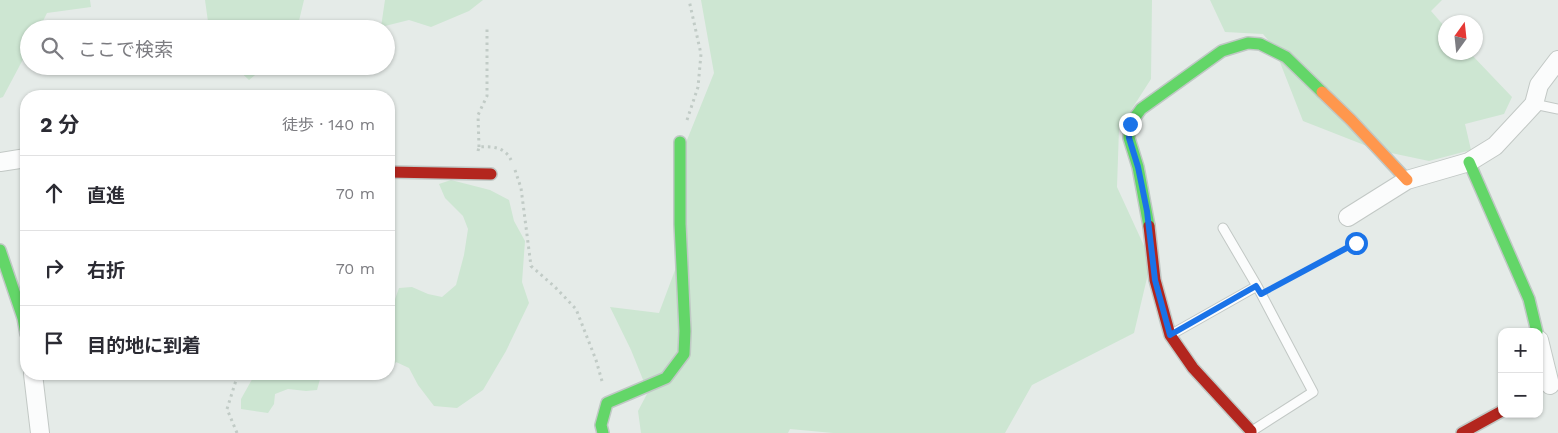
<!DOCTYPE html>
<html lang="ja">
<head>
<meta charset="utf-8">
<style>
  :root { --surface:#fff; --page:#f2f2f3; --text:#2b2b33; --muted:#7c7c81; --line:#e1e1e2 }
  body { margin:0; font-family:"Work Sans","Noto Sans JP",sans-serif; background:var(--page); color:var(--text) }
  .controls { position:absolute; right:15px; bottom:15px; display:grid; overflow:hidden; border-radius:10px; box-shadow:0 1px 4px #0004 }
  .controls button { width:45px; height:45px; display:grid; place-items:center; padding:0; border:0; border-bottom:1px solid var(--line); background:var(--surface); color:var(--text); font:25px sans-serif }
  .compass { position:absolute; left:1438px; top:15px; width:45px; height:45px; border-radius:50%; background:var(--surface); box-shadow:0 1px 4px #0004; rotate:15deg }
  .stop { position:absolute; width:15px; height:15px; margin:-11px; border:4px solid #1a73e8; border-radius:50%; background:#fff }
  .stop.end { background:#1a73e8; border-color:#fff; box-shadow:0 1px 5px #0008 }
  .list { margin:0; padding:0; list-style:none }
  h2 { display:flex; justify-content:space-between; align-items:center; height:65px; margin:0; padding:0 20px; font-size:21px }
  h2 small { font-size:16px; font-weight:400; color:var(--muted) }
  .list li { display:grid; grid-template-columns:32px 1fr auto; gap:15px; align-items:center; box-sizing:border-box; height:75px; padding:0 20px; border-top:1px solid var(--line) }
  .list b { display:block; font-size:19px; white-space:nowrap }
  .list em { font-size:16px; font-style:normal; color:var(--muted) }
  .icon { flex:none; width:28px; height:28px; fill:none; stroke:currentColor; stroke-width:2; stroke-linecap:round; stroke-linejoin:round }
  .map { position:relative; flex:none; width:1558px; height:433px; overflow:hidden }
  .search { position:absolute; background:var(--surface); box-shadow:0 1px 4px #0004; left:20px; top:20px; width:375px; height:55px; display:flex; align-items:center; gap:12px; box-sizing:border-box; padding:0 18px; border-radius:28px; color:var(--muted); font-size:19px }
  .panel { position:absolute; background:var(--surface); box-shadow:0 1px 4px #0004; left:20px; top:90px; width:375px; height:290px; border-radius:20px }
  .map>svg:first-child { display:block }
</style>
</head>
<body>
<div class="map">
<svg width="1558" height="433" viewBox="0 0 1558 433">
  <rect width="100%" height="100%" fill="#e5ebe8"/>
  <path fill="#cde6d2" d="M 0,0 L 90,0 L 91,7 L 47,13 L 39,29 L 29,29 L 29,48 L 3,97 L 0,98 Z
    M 205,0 L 304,0 L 297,29 L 209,29 Z
    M 385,0 L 483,0 L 469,11 L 431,27 L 409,20 L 381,27 Z
    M 701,0 L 1152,0 L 1151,79 L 1119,129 L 1117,187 L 1151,261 L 1134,333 L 1032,385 L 1005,433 L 833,433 L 790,429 L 788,433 L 641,433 L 638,411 L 648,392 L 631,350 L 610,307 L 659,313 L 687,238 L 685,145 L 714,73 Z
    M 1210,0 L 1442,0 L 1431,11 L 1445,27 L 1446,52 L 1470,53 L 1512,97 L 1504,114 L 1465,124 L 1471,150 L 1429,161 L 1377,150 L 1303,121 L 1274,47 L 1263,34 L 1225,32 Z
    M 234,66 L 266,66 L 249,80 Z
    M 451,180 L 490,190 L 509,200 L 514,221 L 525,241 L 522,282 L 529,303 L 506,351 L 483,390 L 457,408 L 434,406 L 418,385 L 409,368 L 396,362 L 389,373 L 389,316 L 399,288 L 412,287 L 428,294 L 442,297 L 456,285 L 464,255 L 468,229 L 463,216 L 445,198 L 439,184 Z
    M 255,374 L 319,374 L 320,379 L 317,390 L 306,391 L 288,389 L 275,394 L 274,404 L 268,413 L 241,409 L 241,399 Z
    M 357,374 L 389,374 L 371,379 Z"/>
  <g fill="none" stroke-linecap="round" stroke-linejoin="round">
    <defs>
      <path id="lane" d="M 1534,104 L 1558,109
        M 1223,228 L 1257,286 L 1313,392 L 1252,431
        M 1172,334 L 1257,286"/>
      <path id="street" d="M 0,162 L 26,158
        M 1348,217 L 1407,180 L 1469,162 L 1495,146 L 1534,104 L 1539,85 L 1558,60
        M 1539,340 L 1550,385
        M 33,374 L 40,433"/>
      <path id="fast" d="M 1469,162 L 1529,299 L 1537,332
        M 1149,226 L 1138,167 L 1129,138 L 1130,124 L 1141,109 L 1222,51 L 1248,43 L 1260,44 L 1286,57 L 1322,92
        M 0,250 L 23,318 L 26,334
        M 603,433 L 601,425 L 607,403 L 666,378 L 684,354 L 685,331 L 680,224 L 680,142"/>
      <path id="slow" d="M 1322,92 L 1351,120 L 1407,180"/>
      <path id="jam" d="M 389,172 L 491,174
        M 1149,226 L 1155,280 L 1170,335 L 1193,368 L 1251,431 L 1251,433
        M 1462,433 L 1502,411"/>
    </defs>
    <use href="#lane" stroke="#c2c8c5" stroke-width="11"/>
    <use href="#street" stroke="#c2c8c5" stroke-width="20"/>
    <use href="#fast" stroke="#c0c8c5" stroke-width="14"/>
    <use href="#slow" stroke="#c0c8c5" stroke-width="14"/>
    <use href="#jam" stroke="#c0c8c5" stroke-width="14"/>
    <path stroke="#c1cbc6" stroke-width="3" stroke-dasharray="2.5 4" stroke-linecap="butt" d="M 687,120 L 698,87 L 701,54 L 689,0
      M 479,147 L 478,115 L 487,96 L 487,28
      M 478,151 L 479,147 C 492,146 505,147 511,160
      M 515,170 L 521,188 L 531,266 L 555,287 L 576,309 L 596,360 L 602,381
      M 1275,287 L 1356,243 L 1353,234
      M 237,433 L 227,409 L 238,374"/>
    <use href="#lane" stroke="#fbfcfc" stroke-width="9"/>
    <use href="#street" stroke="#fbfcfc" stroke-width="18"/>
    <use href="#fast" stroke="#63d668" stroke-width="11"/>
    <use href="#slow" stroke="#ff974d" stroke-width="11"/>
    <use href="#jam" stroke="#b3261e" stroke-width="11"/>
  </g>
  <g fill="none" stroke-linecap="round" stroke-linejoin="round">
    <path stroke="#1a73e8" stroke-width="6" d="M 1130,124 L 1129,138 L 1138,167 L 1147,211 L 1155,280 L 1170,335 L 1256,286 L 1261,294 L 1356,243"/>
  </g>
</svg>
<div class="controls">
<button>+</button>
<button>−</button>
</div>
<svg class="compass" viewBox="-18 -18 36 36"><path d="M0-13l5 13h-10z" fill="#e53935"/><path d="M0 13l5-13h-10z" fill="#7c7c81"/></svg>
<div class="stop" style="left:1356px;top:243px"></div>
<div class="stop end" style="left:1130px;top:124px"></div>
<div class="search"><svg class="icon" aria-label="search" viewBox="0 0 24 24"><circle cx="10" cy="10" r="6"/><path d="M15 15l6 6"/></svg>ここで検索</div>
<section class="panel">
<h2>2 分<small>徒歩 · 140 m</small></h2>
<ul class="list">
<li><svg class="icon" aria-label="ahead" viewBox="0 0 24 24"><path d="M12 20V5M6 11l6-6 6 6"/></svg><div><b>直進</b></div><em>70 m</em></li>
<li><svg class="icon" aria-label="right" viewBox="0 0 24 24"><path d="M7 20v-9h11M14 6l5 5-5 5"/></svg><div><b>右折</b></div><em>70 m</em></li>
<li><svg class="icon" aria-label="arrive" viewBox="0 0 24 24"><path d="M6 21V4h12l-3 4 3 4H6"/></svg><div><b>目的地に到着</b></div></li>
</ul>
</section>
</div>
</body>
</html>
